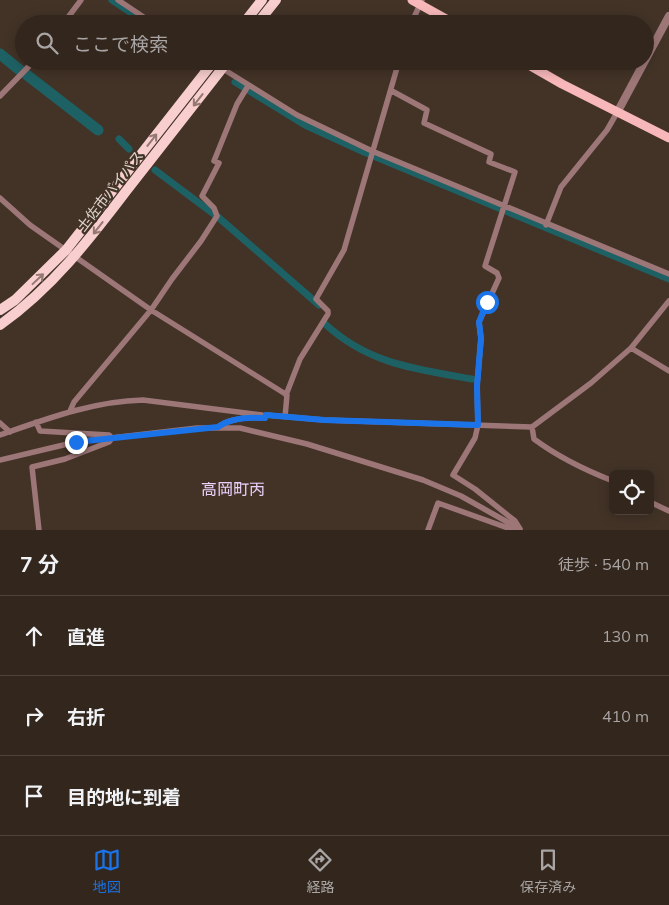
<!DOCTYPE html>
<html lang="ja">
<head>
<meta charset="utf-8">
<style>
  :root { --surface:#32261d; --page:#3d322a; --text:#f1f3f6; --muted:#a8a5a4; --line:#4d433b; --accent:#1a73e8 }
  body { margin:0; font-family:Mulish,"Noto Sans JP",sans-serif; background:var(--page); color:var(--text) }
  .controls { position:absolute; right:15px; bottom:15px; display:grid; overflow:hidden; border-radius:8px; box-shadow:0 2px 12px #0003 }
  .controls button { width:45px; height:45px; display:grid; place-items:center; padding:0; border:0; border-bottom:1px solid var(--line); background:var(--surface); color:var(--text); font:25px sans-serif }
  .stop { position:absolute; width:15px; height:15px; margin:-11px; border:4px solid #1a73e8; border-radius:50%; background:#fff }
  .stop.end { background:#1a73e8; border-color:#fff; box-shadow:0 1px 5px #0008 }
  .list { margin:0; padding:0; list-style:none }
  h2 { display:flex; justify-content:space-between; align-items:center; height:65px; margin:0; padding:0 20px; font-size:21px }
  h2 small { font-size:16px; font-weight:400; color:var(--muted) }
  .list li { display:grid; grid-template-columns:32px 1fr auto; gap:15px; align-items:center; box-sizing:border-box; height:80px; padding:0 20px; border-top:1px solid var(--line) }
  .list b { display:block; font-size:19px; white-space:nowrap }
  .list em { font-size:16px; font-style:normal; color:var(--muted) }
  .icon { flex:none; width:28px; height:28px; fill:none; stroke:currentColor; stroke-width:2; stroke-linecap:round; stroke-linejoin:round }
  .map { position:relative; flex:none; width:669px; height:530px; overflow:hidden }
  .search { position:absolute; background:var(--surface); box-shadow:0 2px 12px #0003; left:15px; right:15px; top:15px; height:55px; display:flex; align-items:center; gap:12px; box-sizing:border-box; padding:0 18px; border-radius:28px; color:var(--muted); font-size:19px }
  .sheet { height:305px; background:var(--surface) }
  nav { display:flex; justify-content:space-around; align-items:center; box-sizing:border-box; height:70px; border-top:1px solid var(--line); background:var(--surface); font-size:14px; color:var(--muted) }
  nav a { display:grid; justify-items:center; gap:2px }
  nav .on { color:var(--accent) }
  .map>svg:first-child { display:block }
</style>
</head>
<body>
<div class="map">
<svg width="669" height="530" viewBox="0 0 669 530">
  <rect width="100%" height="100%" fill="#433327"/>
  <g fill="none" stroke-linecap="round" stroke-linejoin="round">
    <path stroke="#1e6164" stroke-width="7" d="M 112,0 L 148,24
      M 235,82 L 305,125 L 364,152 L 669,279
      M 119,139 L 129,149
      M 155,170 L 215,215
      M 218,217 L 319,305
      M 324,323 C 368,364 415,369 472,379"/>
    <path stroke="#1e6164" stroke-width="11" d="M 0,54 L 21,71
      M 27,75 L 98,130"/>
    <path stroke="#9d7677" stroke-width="5.5" d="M 118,0 L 154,24
      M 63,24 L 81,0
      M 411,24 L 422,0
      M 220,67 L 297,115 L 372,151 L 669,274
      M 392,91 L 427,110 L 424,123 L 491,154 L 489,162 L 515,172 L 485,266 L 497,273 L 499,278 L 479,322 L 481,339 L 477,386 L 478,425 L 475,438 L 453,475 L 475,489 L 515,521 L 520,529
      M 0,96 L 34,61
      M 0,198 L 30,225 L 151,310 L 287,395 L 285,417
      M 546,225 L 561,187 L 607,130 L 618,111
      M 631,348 L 669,371
      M 286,395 L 300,359 L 328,314 L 328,311 L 316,299 L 344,250 L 399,61
      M 70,411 L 74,402 L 151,310 L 172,279 L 201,241 L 217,216 L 214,208 L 202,196 L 219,163 L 214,161 L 237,104 L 248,86
      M 36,422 L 40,431 L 109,435 L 112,438 L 109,442 L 65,459 L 32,467 L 39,530
      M 0,423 L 10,432
      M 218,427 C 231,417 250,417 265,418 L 266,415 L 324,420 L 532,427 L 591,383 L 631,348 L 669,301
      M 532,427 L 534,439 C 558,457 585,470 613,481
      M 0,435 C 46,419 94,401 143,400 L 262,415
      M 0,460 L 76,442 L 197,428 L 240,428 L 307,444 L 423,480 L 461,496 L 518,528
      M 650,502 L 669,511
      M 428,530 L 438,503 L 508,528 L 517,529"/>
    <path stroke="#9d7677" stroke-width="8" d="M 618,111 L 669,16"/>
    <path stroke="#f8b8ba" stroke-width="9" d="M 412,0 L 455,24
      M 522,61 L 562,84 L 669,138"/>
    <path stroke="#f8cece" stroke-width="10" d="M 243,24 L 262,0
      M 257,24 L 276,0
      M 0,310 L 15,300 L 66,250 L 214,61
      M 0,325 C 52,288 89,240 127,190 C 161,147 194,104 228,61"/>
  </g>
  <defs><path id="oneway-shaft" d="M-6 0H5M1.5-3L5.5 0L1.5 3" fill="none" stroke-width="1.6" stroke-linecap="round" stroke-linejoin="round" transform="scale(1.25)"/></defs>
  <g stroke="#947972">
    <use href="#oneway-shaft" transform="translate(198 100) rotate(128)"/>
    <use href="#oneway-shaft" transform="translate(152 140) rotate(-52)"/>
    <use href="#oneway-shaft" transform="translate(98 228) rotate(128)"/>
    <use href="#oneway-shaft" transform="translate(38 279) rotate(-43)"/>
  </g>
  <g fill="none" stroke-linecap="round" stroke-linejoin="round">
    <path stroke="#1a73e8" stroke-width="6" d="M 76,442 L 218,427 C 231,417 250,417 265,418 L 266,415 L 324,420 L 478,425 L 477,386 L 481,338 L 479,322 L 487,302"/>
  </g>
  <g text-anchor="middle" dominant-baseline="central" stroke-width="4.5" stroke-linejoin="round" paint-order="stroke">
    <g font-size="14" fill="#e0d7cf" stroke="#433327">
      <text transform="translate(110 191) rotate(-52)">土佐市バイパス</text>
    </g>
    <g font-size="16" fill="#e7d1fa" stroke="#433327">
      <text x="233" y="489">高岡町丙</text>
    </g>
  </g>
</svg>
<div class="controls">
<button><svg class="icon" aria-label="locate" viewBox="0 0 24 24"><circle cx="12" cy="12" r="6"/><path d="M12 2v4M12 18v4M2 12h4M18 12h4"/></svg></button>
</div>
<div class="stop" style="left:487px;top:302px"></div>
<div class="stop end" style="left:76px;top:442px"></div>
<div class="search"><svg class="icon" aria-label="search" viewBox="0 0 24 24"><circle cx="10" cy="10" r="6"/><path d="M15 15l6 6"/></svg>ここで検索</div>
</div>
<section class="sheet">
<h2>7 分<small>徒歩 · 540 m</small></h2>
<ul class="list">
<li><svg class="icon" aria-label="ahead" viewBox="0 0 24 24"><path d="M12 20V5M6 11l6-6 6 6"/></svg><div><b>直進</b></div><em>130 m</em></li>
<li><svg class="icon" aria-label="right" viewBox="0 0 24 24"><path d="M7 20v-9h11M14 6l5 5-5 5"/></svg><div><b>右折</b></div><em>410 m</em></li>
<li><svg class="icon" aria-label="arrive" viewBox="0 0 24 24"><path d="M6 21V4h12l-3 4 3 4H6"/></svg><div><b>目的地に到着</b></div></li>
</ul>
</section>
<nav>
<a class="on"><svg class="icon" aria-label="map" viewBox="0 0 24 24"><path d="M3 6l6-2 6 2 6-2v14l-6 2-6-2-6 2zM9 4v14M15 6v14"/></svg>地図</a>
<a><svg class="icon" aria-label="directions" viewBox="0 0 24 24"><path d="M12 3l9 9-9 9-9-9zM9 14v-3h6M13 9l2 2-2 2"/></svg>経路</a>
<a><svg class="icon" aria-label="saved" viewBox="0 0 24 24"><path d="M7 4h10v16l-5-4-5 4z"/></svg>保存済み</a>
</nav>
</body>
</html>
